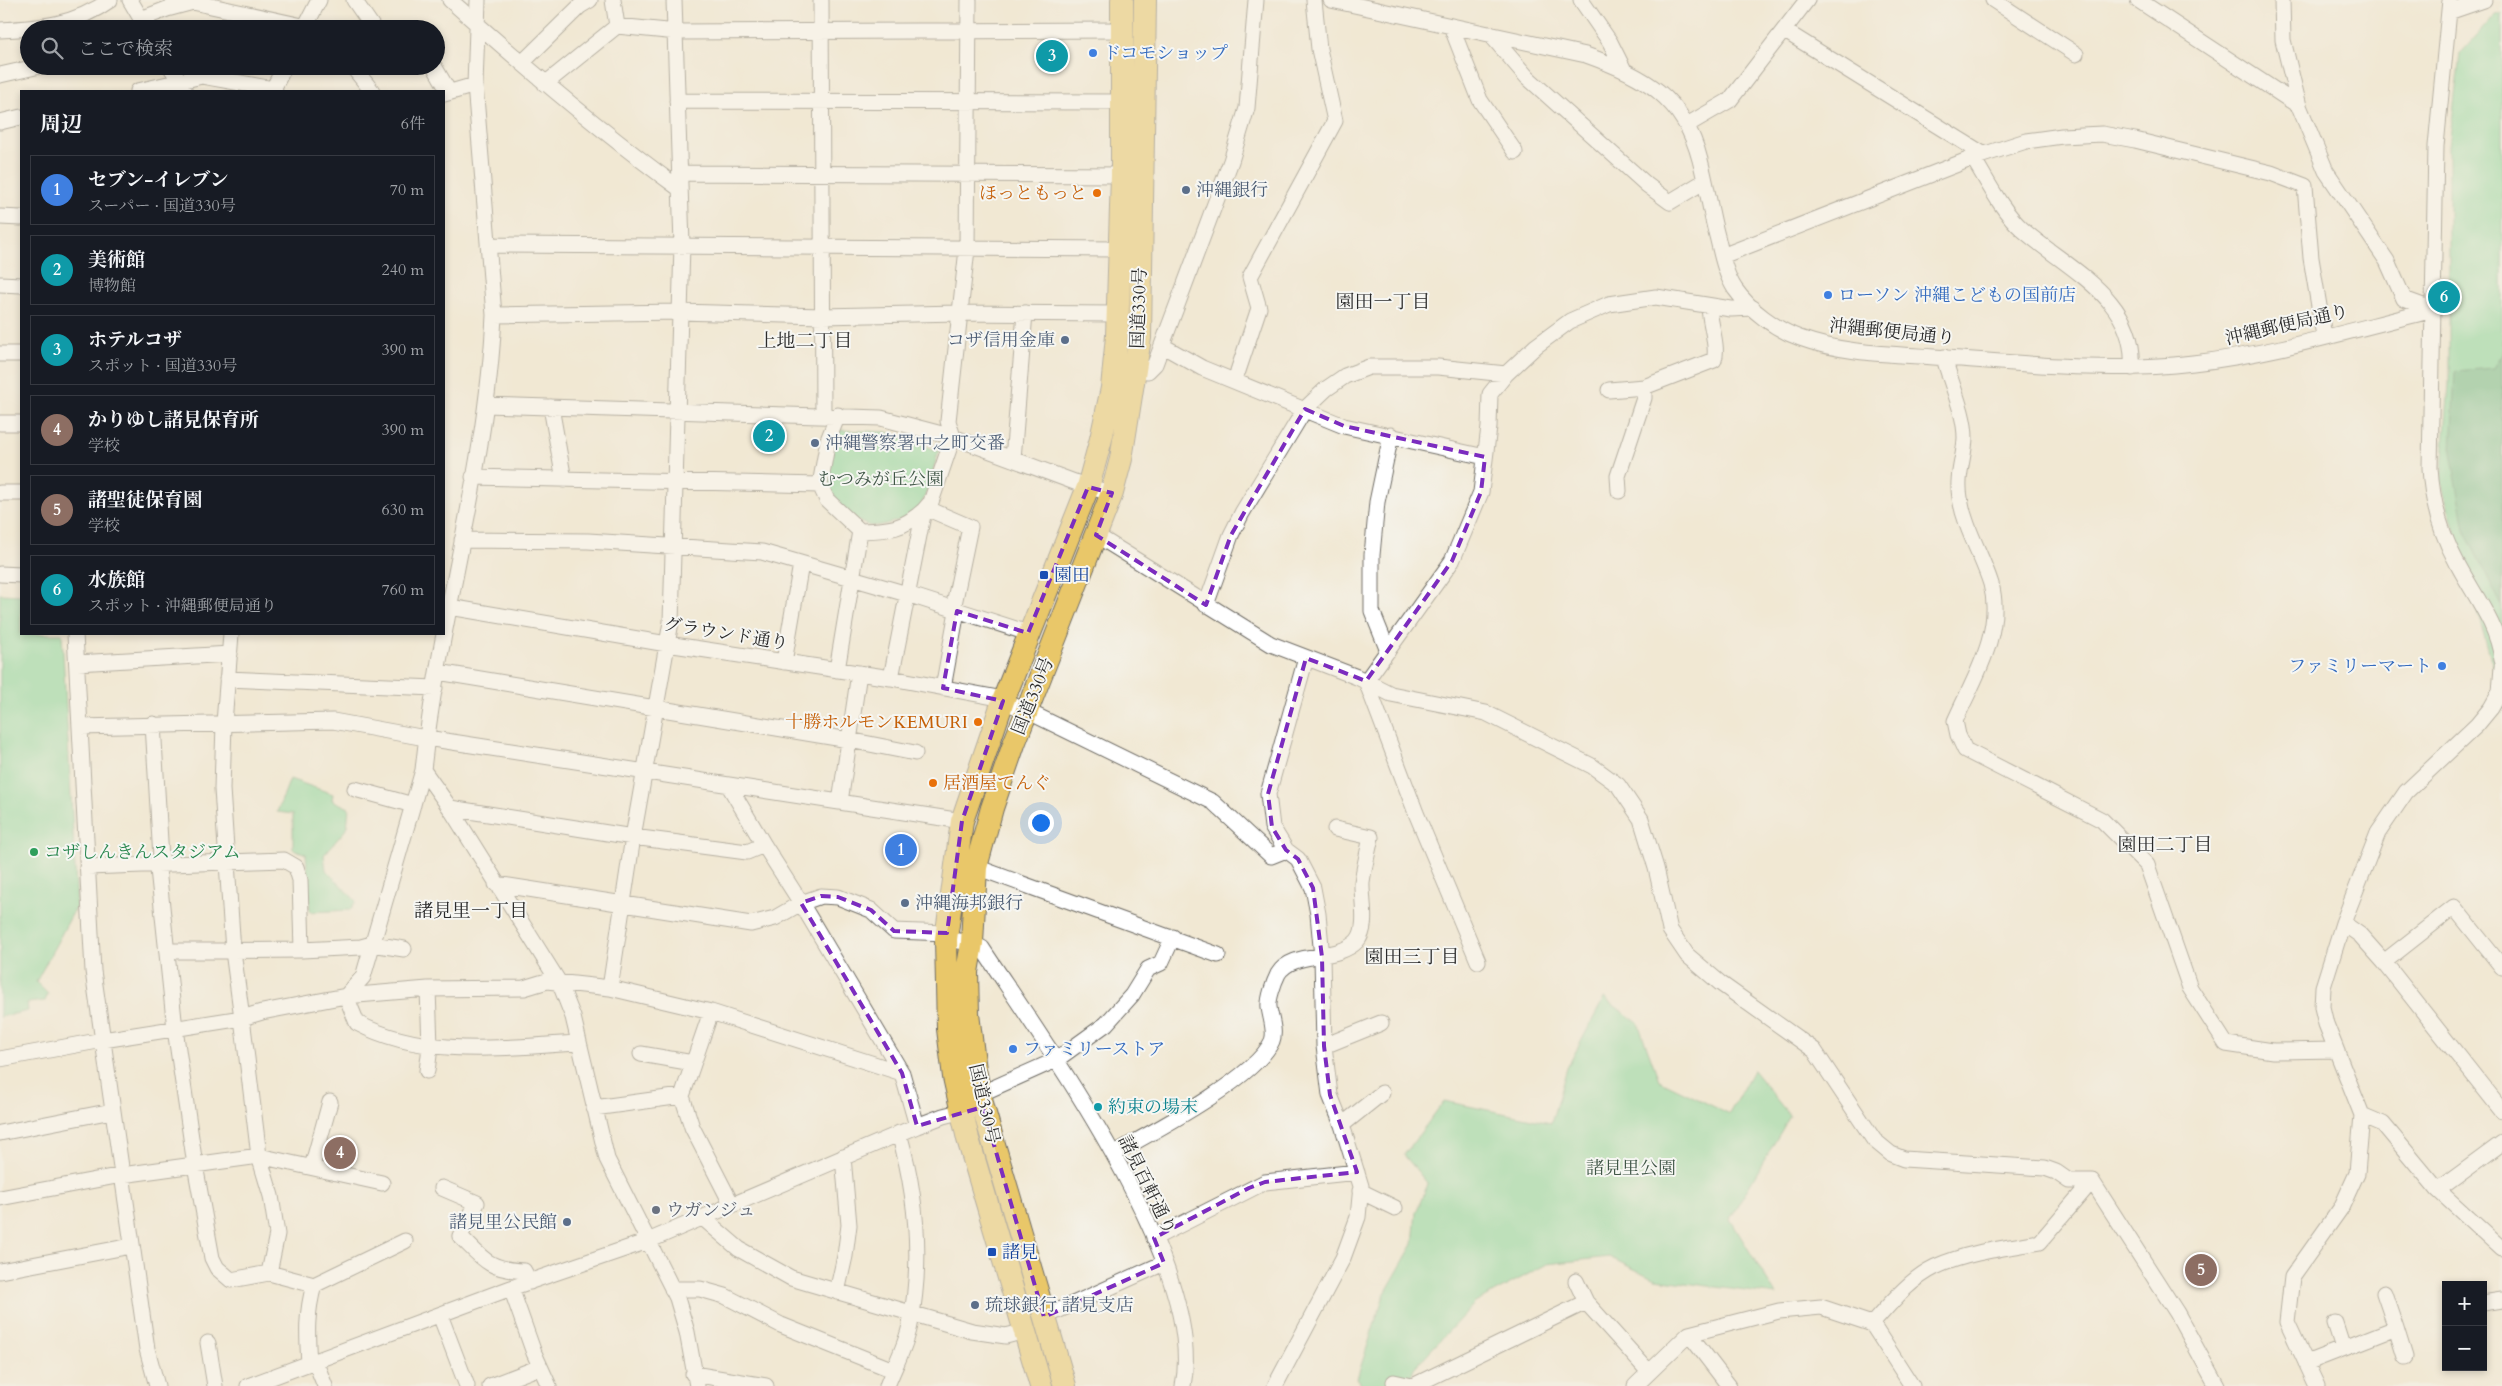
<!DOCTYPE html>
<html lang="ja">
<head>
<meta charset="utf-8">
<style>
  :root { --surface:#171b24; --page:#242831; --text:#f1f3f6; --muted:#9ea1a6; --line:#363941; --accent:#d690ce }
  body { margin:0; font-family:Cardo,"Noto Serif JP",serif; background:var(--page); color:var(--text) }
  .controls { position:absolute; right:15px; bottom:15px; display:grid; overflow:hidden; border-radius:0px; box-shadow:0 2px 8px #0003 }
  .controls button { width:45px; height:45px; display:grid; place-items:center; padding:0; border:0; border-bottom:1px solid var(--line); background:var(--surface); color:var(--text); font:25px sans-serif }
  .you { position:absolute; left:1040px; top:822px; width:18px; height:18px; margin:-12px; border:4px solid #fff; border-radius:50%; background:#1a73e8; box-shadow:0 0 0 8px #1a73e833 }
  .badge { display:grid; place-items:center; width:32px; height:32px; border-radius:50%; background:var(--accent); color:#fff; font-size:16px; font-weight:700 }
  .pin { position:absolute; translate:-50% -50%; border:2px solid #fff; box-shadow:0 1px 5px #0006 }
  .list { margin:0; padding:0; list-style:none }
  h2 { display:flex; justify-content:space-between; align-items:center; height:65px; margin:0; padding:0 20px; font-size:21px }
  h2 small { font-size:16px; font-weight:400; color:var(--muted) }
  .list li { display:grid; grid-template-columns:32px 1fr auto; gap:15px; align-items:center; box-sizing:border-box; height:70px; margin:0 10px 10px; padding:0 10px; border:1px solid var(--line); border-radius:0px }
  .list b { display:block; font-size:19px; white-space:nowrap }
  .list p { margin:0; font-size:16px; white-space:nowrap; color:var(--muted) }
  .list em { font-size:16px; font-style:normal; color:var(--muted) }
  .icon { flex:none; width:28px; height:28px; fill:none; stroke:currentColor; stroke-width:2; stroke-linecap:round; stroke-linejoin:round }
  .map { position:relative; flex:none; width:2502px; height:1386px; overflow:hidden }
  .search { position:absolute; background:var(--surface); box-shadow:0 2px 8px #0003; left:20px; top:20px; width:425px; height:55px; display:flex; align-items:center; gap:12px; box-sizing:border-box; padding:0 18px; border-radius:28px; color:var(--muted); font-size:19px }
  .panel { position:absolute; background:var(--surface); box-shadow:0 2px 8px #0003; left:20px; top:90px; width:425px; height:545px; border-radius:0px }
  .map>svg:first-child { display:block }
</style>
</head>
<body>
<div class="map">
<svg width="2502" height="1386" viewBox="0 0 2502 1386">
  <rect width="100%" height="100%" fill="#f6f6f2"/>
  <filter id="ink" filterUnits="userSpaceOnUse"><feTurbulence type="fractalNoise" baseFrequency=".02" numOctaves="2"/><feDisplacementMap in="SourceGraphic" scale="10" xChannelSelector="R" yChannelSelector="G"/><feConvolveMatrix kernelMatrix="1 2 1 2 8 2 1 2 1" color-interpolation-filters="sRGB"/></filter>
  <filter id="wash" filterUnits="userSpaceOnUse"><feTurbulence type="fractalNoise" baseFrequency=".0096" numOctaves="4" result="noise"/><feDisplacementMap in="SourceGraphic" scale="20" xChannelSelector="R" yChannelSelector="G"/><feGaussianBlur stdDeviation="1.12" result="paint"/><feColorMatrix in="noise" values="0 0 0 0 0 0 0 0 0 0 0 0 0 0 0 0 0 1.4 0 .05"/><feComposite in="paint" operator="in"/></filter>
  <g filter="url(#wash)">
    <rect width="100%" height="100%" fill="#f1e8d3"/>
    <path fill="#81d79b" stroke="#568163" d="M 2502,12 L 2502,692 L 2500,692 L 2441,482 L 2449,384 L 2449,146 L 2460,54 L 2496,14 Z
      M 840,430 L 888,432 L 939,451 C 934,465 926,500 918,510 C 912,518 883,526 872,526 C 857,525 831,501 828,486 C 825,467 834,448 840,430 Z
      M 0,594 L 21,595 L 21,634 L 62,634 L 77,905 L 36,982 L 48,994 L 45,1001 L 27,1003 L 28,1011 L 0,1017 Z
      M 290,779 L 333,794 L 332,800 L 349,808 L 347,828 L 324,855 L 326,870 L 356,901 L 350,910 L 310,912 L 306,854 L 293,849 L 293,814 L 277,812 Z
      M 1604,998 L 1638,1023 L 1659,1080 L 1729,1114 L 1753,1070 L 1790,1116 L 1730,1219 L 1776,1295 L 1655,1279 L 1609,1257 L 1547,1264 L 1475,1303 L 1414,1368 L 1407,1386 L 1363,1386 L 1357,1378 L 1384,1295 L 1413,1244 L 1416,1212 L 1428,1184 L 1404,1155 L 1444,1101 L 1551,1123 L 1567,1068 Z"/>
    <path fill="#68b883" stroke="#4a7257" d="M 2502,354 L 2502,606 L 2466,534 L 2451,452 L 2455,371 L 2494,368 Z"/>
  </g>
  <g filter="url(#ink)">
    <g fill="none" stroke-linecap="round" stroke-linejoin="round">
      <defs>
        <path id="minor" d="M 130,0 L 147,29
          M 354,0 L 374,29
          M 450,0 C 525,67 600,131 680,189
          M 478,0 L 475,85 L 494,315 C 487,469 439,618 423,770 L 450,808 L 560,984 L 573,1017 L 607,1159 L 677,1298 L 687,1332 L 697,1386
          M 613,0 L 617,26
          M 821,0 L 823,415
          M 1331,0 L 1586,55 C 1643,75 1684,97 1700,160 C 1707,185 1710,211 1717,236 C 1721,252 1725,274 1735,289 C 1750,310 1775,329 1800,338 C 1846,355 1899,354 1947,358 C 2029,364 2111,373 2193,363 C 2274,354 2355,329 2434,310
          M 1581,0 L 1610,42 L 1623,68
          M 1993,0 L 2076,54
          M 2138,0 L 2299,106
          M 2282,0 L 2283,40 L 2299,106 L 2326,171 L 2387,261 L 2404,299 L 2434,310
          M 2450,0 L 2436,146 L 2430,468 C 2432,503 2440,532 2457,563 C 2473,594 2498,624 2502,660
          M 2449,12 L 2484,0
          M 141,19 L 167,9 L 193,2 L 316,29
          M 1451,26 L 1480,100 L 1515,152
          M 304,29 L 319,0
          M 0,30 C 41,28 75,25 110,0
          M 1785,31 L 1983,154
          M 1490,34 L 1527,77 L 1647,185 L 1670,202 L 1705,181
          M 522,63 L 580,6 L 590,0
          M 170,66 L 184,88
          M 352,66 L 372,91
          M 434,66 L 449,92
          M 0,75 L 40,66
          M 545,84 L 617,26 L 677,32 L 1122,30
          M 273,89 L 285,66
          M 138,91 L 202,76 L 273,89 L 275,91
          M 444,94 L 475,85
          M 677,101 L 1121,102
          M 0,122 L 21,117
          M 1687,125 L 1730,100 L 1807,0
          M 1973,158 C 1988,182 2001,210 2022,229 C 2067,269 2137,298 2132,368
          M 680,173 L 1131,175
          M 2305,186 L 2311,258 L 2324,336
          M 0,217 L 21,218
          M 488,245 L 1119,249
          M 1722,256 L 1973,158 L 2026,141 L 2062,136 L 2102,134 L 2135,140 L 2271,173 L 2305,186
          M 0,284 L 21,285
          M 494,315 L 679,312 L 823,316 L 958,313 L 1117,314
          M 1163,346 L 1202,368 L 1344,426 L 1485,457
          M 0,354 L 21,354
          M 1944,357 C 1950,383 1965,412 1965,438 C 1964,460 1956,475 1960,498 C 1965,529 1982,555 1991,584 C 2004,632 1974,678 1955,721 L 1958,735 L 1965,750 L 2102,820 L 2147,865 L 2190,988 L 2226,1044 L 2273,1051 L 2335,1050
          M 1127,369 L 1148,371 L 1155,364 L 1231,161 L 1247,108 L 1256,0
          M 1238,371 L 1259,308 L 1250,277 L 1335,121 L 1319,49 L 1314,0
          M 1609,390 L 1644,387 L 1714,360 C 1719,347 1709,322 1709,306
          M 486,405 L 881,418 L 953,437 L 1088,487 L 1112,493
          M 551,407 L 564,480
          M 0,423 L 21,423
          M 1013,459 L 1025,313
          M 473,477 L 820,485 L 827,500 L 860,531
          M 820,485 L 828,440 L 838,415
          M 1619,491 L 1618,476 L 1644,398 L 1644,387
          M 0,493 L 21,493
          M 926,508 L 970,527 L 953,609
          M 1096,535 L 1271,644 L 1357,677 L 1391,694 L 1486,713 L 1592,766 L 1618,785 L 1641,819 L 1656,868 L 1670,930 L 1687,955 L 1720,983 L 1814,1050 L 1874,1140 L 1891,1154 L 1904,1159 L 2045,1168 L 2056,1172 L 2069,1181 L 2092,1181
          M 462,540 L 588,541 L 762,552 L 907,594 L 1028,633
          M 0,574 L 21,575
          M 1206,605 L 1231,535 L 1242,513 L 1305,409 L 1326,389 L 1345,376 L 1369,367 L 1438,367 L 1506,374
          M 444,606 L 667,644 L 891,678 L 993,697 L 1027,711 L 1213,802 L 1271,856 L 1286,850
          M 75,634 L 93,971 L 147,1349 L 157,1386
          M 231,634 L 224,723 L 222,789 L 233,951 L 242,1018 L 262,1012 L 346,996 L 428,989 L 524,988 L 547,981 L 610,988 L 711,1012 L 902,1073
          M 1388,651 L 1372,611 L 1372,555 L 1377,502 L 1391,435
          M 784,662 L 801,564
          M 77,663 L 230,654
          M 2502,667 L 2500,692 L 2502,695
          M 837,670 L 860,531 C 889,530 902,530 924,510
          M 438,672 L 849,740 L 915,753
          M 891,678 L 924,510 L 931,502 L 953,437 L 948,421 L 967,249 L 969,0
          M 227,679 L 435,688
          M 1366,681 L 1452,561 L 1481,492 L 1489,427 L 1490,394 L 1506,374 L 1536,346 L 1570,321 L 1609,304 L 1656,297 L 1731,309 L 1753,308
          M 1366,681 L 1416,813 L 1478,961
          M 943,688 L 957,611
          M 153,724 L 161,858 L 158,869 L 175,1029 L 195,1165 L 212,1258 L 217,1268 L 231,1280 L 269,1273
          M 80,727 L 333,721 L 420,737 L 962,821
          M 729,786 L 764,845 L 801,903 L 902,1073 L 917,1126
          M 355,789 L 413,805
          M 840,802 L 859,673
          M 450,808 L 633,837 L 747,852 L 764,845
          M 87,867 L 284,860 L 296,867 L 300,880 L 302,950
          M 976,867 L 1218,955
          M 496,884 L 751,924 L 775,918 L 801,903 L 821,896 L 838,897 L 871,910 L 894,931 L 947,933
          M 2343,923 L 2360,935 L 2384,962 L 2502,1111
          M 946,939 L 972,943 L 982,948 C 1047,1047 1207,1266 1183,1386
          M 168,951 L 302,950 L 361,947 L 372,944 L 404,949
          M 2384,962 L 2454,907 L 2502,967
          M 610,988 L 633,837 L 671,622 L 682,245 L 674,0
          M 346,996 L 357,1023 C 425,1059 505,1047 579,1043
          M 346,996 L 363,977 L 423,770
          M 711,1012 L 682,1096 L 692,1127 L 732,1205
          M 1324,1046 L 1381,1023
          M 641,1054 L 693,1063
          M 0,1059 L 103,1040 L 242,1018 L 259,1156 L 271,1196 L 277,1234 L 269,1273 L 314,1285 C 306,1314 307,1334 309,1363
          M 427,1071 L 430,1047 L 428,989
          M 980,1094 L 1056,1060 L 1106,1024 L 1132,995 L 1148,969 L 1161,963 L 1173,937
          M 594,1108 L 682,1096
          M 2362,1115 L 2383,1124 L 2438,1190 L 2502,1249
          M 1342,1125 L 1382,1093
          M 0,1133 L 112,1111
          M 1113,1154 C 1151,1133 1256,1078 1272,1041 C 1276,1031 1270,1017 1269,1007 C 1268,999 1274,982 1278,974 C 1292,950 1337,962 1357,941 C 1369,928 1361,898 1362,882 C 1364,867 1368,852 1371,837 L 1335,829
          M 312,1167 L 330,1102
          M 2092,1181 L 2177,1313 L 2217,1386
          M 442,1188 L 477,1203 L 460,1236 C 484,1260 488,1269 524,1271 L 530,1282
          M 2438,1190 L 2502,1143
          M 1360,1191 L 1395,1208
          M 0,1198 L 122,1175 L 259,1156 L 382,1183
          M 703,1218 L 739,1249 L 791,1278 L 972,1331 L 1006,1336 L 1025,1331
          M 1154,1238 L 1265,1182 L 1357,1172
          M 0,1271 L 131,1246
          M 1576,1281 L 1586,1302
          M 314,1285 L 405,1241
          M 511,1288 L 534,1353 L 549,1386
          M 672,1289 L 700,1289 L 725,1296 L 781,1325 L 893,1370
          M 837,1292 L 845,1256 L 849,1225 L 843,1157
          M 2483,1303 L 2502,1300
          M 440,1315 L 467,1386
          M 1044,1317 L 1164,1263
          M 2335,1323 L 2343,1348
          M 1872,1324 C 1890,1304 1910,1279 1935,1267 C 1968,1252 2005,1248 2040,1242 L 2092,1181
          M 2396,1328 L 2405,1357
          M 1689,1334 L 1729,1386
          M 208,1343 L 215,1386
          M 315,1361 L 325,1386
          M 2306,1363 L 2396,1328 L 2384,1293
          M 693,1374 L 766,1386
          M 1394,1382 L 1412,1386
          M 248,1386 L 511,1288 L 648,1241 L 917,1126 L 943,1116 L 971,1109
          M 490,1386 L 540,1367
          M 887,1386 C 894,1367 906,1346 910,1325 C 923,1260 917,1197 899,1133
          M 1275,1386 L 1343,1258 L 1358,1217 L 1361,1186 L 1342,1125 L 1330,1095 L 1324,1046 L 1322,957 L 1318,914 L 1313,888 L 1298,859 L 1286,850 L 1272,827 L 1268,794 L 1306,658
          M 1413,1386 L 1586,1302 L 1649,1372
          M 1635,1386 L 1689,1334 L 1779,1311 L 1821,1307 L 1872,1324 L 1912,1386
          M 2317,1386 L 2287,1322 L 2292,1277 L 2341,1208 L 2357,1173 L 2362,1115 L 2326,1024 L 2322,1007 L 2323,987 L 2343,923 L 2378,833 L 2406,792 L 2477,725 L 2491,708 L 2500,692"/>
        <path id="highway" d="M 1041,1386 L 968,1139 L 954,1077 L 948,1029 L 946,939 L 962,821 L 1003,701 L 1088,487 L 1101,439 L 1112,388 L 1117,336 L 1122,175 L 1122,0
          M 1065,1386 L 983,1107 L 975,1070 L 968,1014 L 967,972 L 972,943 L 976,867 L 992,808 L 1014,744 L 1112,493 L 1121,459 L 1140,338 L 1145,0"/>
      </defs>
      <use href="#minor" stroke="#706d66" stroke-width="17"/>
      <use href="#highway" stroke="#706d66" stroke-width="24"/>
      <use href="#minor" stroke="#fff" stroke-width="15"/>
      <use href="#highway" stroke="#e9c769" stroke-width="22"/>
    </g>
  </g>
  <path d="M0 0H2502V1386H0ZM 1305,409 L 1344,426 L 1485,457 L 1481,492 L 1452,561 L 1366,681 L 1306,658 L 1268,794 L 1272,827 L 1286,850 L 1298,859 L 1313,888 L 1322,957 L 1324,1046 L 1330,1095 L 1357,1172 L 1265,1182 L 1249,1188 L 1154,1238 L 1164,1263 L 1044,1317 L 983,1107 L 917,1126 L 902,1073 L 801,903 L 821,896 L 838,897 L 871,910 L 894,931 L 947,933 L 962,821 L 1003,701 L 943,688 L 957,611 L 1028,633 L 1088,487 L 1112,493 L 1096,535 L 1206,605 L 1231,535 Z" fill="#f1e8d3" fill-opacity=".55" fill-rule="evenodd"/>
  <path fill="none" stroke="#7b2cbf" stroke-width="4" stroke-dasharray="10 6" stroke-linejoin="round" d="M 1305,409 L 1344,426 L 1485,457 L 1481,492 L 1452,561 L 1366,681 L 1306,658 L 1268,794 L 1272,827 L 1286,850 L 1298,859 L 1313,888 L 1322,957 L 1324,1046 L 1330,1095 L 1357,1172 L 1265,1182 L 1249,1188 L 1154,1238 L 1164,1263 L 1044,1317 L 983,1107 L 917,1126 L 902,1073 L 801,903 L 821,896 L 838,897 L 871,910 L 894,931 L 947,933 L 962,821 L 1003,701 L 943,688 L 957,611 L 1028,633 L 1088,487 L 1112,493 L 1096,535 L 1206,605 L 1231,535 Z"/>
  <g fill="#3f7fe0" stroke="#f6f6f2" stroke-width="2">
    <circle cx="1093" cy="53" r="5"/>
    <circle cx="1828" cy="295" r="5"/>
    <circle cx="2442" cy="666" r="5"/>
    <circle cx="1013" cy="1049" r="5"/>
  </g>
  <g fill="#5c6f8a" stroke="#f6f6f2" stroke-width="2">
    <circle cx="1186" cy="190" r="5"/>
    <circle cx="1065" cy="340" r="5"/>
    <circle cx="815" cy="443" r="5"/>
    <circle cx="905" cy="903" r="5"/>
    <circle cx="567" cy="1222" r="5"/>
    <circle cx="975" cy="1305" r="5"/>
  </g>
  <g fill="#e8710a" stroke="#f6f6f2" stroke-width="2">
    <circle cx="1097" cy="193" r="5"/>
    <circle cx="978" cy="722" r="5"/>
    <circle cx="933" cy="783" r="5"/>
  </g>
  <g fill="#1a4fb4" stroke="#f6f6f2" stroke-width="2">
    <rect x="1039" y="570" width="10" height="10" rx="2.5"/>
    <rect x="987" y="1247" width="10" height="10" rx="2.5"/>
  </g>
  <circle fill="#2e9e5b" stroke="#f6f6f2" stroke-width="2" cx="34" cy="852" r="5"/>
  <circle fill="#0f9aa8" stroke="#f6f6f2" stroke-width="2" cx="1098" cy="1107" r="5"/>
  <circle fill="#6b7280" stroke="#f6f6f2" stroke-width="2" cx="656" cy="1210" r="5"/>
  <g text-anchor="middle" dominant-baseline="central" stroke-width="4" stroke-linejoin="round" paint-order="stroke">
    <g font-size="18" fill="#366cbe" stroke="#f6f6f2" text-anchor="start">
      <text x="1103" y="53">ドコモショップ</text>
      <text x="1838" y="295">ローソン 沖縄こどもの国前店</text>
      <text x="2432" y="666" text-anchor="end">ファミリーマート</text>
      <text x="1023" y="1049">ファミリーストア</text>
    </g>
    <g font-size="18" fill="#4e5e75" stroke="#f6f6f2" text-anchor="start">
      <text x="1196" y="190">沖縄銀行</text>
      <text x="1055" y="340" text-anchor="end">コザ信用金庫</text>
      <text x="825" y="443">沖縄警察署中之町交番</text>
      <text x="915" y="903">沖縄海邦銀行</text>
      <text x="557" y="1222" text-anchor="end">諸見里公民館</text>
      <text x="985" y="1305">琉球銀行 諸見支店</text>
    </g>
    <g font-size="18" fill="#c56008" stroke="#f6f6f2" text-anchor="end">
      <text x="1087" y="193">ほっともっと</text>
      <text x="968" y="722">十勝ホルモンKEMURI</text>
      <text x="943" y="783" text-anchor="start">居酒屋てんぐ</text>
    </g>
    <g font-size="18" fill="#2b2b2b" stroke="#f6f6f2">
      <text transform="translate(1139 308) rotate(-88)">国道330号</text>
      <text transform="translate(2287 325) rotate(-13)">沖縄郵便局通り</text>
      <text transform="translate(1892 332) rotate(6)">沖縄郵便局通り</text>
      <text transform="translate(726 634) rotate(9)">グラウンド通り</text>
      <text transform="translate(1033 696) rotate(-68)">国道330号</text>
      <text transform="translate(984 1104) rotate(77)">国道330号</text>
      <text transform="translate(1147 1185) rotate(64)">諸見百軒通り</text>
    </g>
    <g font-size="18" fill="#405647" stroke="#f6f6f2">
      <text x="881" y="479">むつみが丘公園</text>
      <text x="1631" y="1168">諸見里公園</text>
    </g>
    <g font-size="18" fill="#164399" stroke="#f6f6f2" text-anchor="start">
      <text x="1054" y="575">園田</text>
      <text x="1002" y="1252">諸見</text>
    </g>
    <g font-size="18" fill="#27864d" stroke="#f6f6f2" text-anchor="start">
      <text x="44" y="852">コザしんきんスタジアム</text>
    </g>
    <g font-size="18" fill="#0d838f" stroke="#f6f6f2" text-anchor="start">
      <text x="1108" y="1107">約束の場末</text>
    </g>
    <g font-size="18" fill="#5b616d" stroke="#f6f6f2" text-anchor="start">
      <text x="666" y="1210">ウガンジュ</text>
    </g>
    <g font-size="19" fill="#2b2b2b" stroke="#f6f6f2">
      <text x="1383" y="302">園田一丁目</text>
      <text x="805" y="341">上地二丁目</text>
      <text x="2165" y="845">園田二丁目</text>
      <text x="471" y="911">諸見里一丁目</text>
      <text x="1412" y="957">園田三丁目</text>
    </g>
  </g>
</svg>
<div class="controls">
<button>+</button>
<button>−</button>
</div>
<div class="you"></div>
<div class="pin badge" style="left:901px;top:850px;background:#3f7fe0">1</div>
<div class="pin badge" style="left:769px;top:436px;background:#0f9aa8">2</div>
<div class="pin badge" style="left:1052px;top:56px;background:#0f9aa8">3</div>
<div class="pin badge" style="left:340px;top:1153px;background:#8d6e63">4</div>
<div class="pin badge" style="left:2201px;top:1270px;background:#8d6e63">5</div>
<div class="pin badge" style="left:2444px;top:297px;background:#0f9aa8">6</div>
<div class="search"><svg class="icon" aria-label="search" viewBox="0 0 24 24"><circle cx="10" cy="10" r="6"/><path d="M15 15l6 6"/></svg>ここで検索</div>
<section class="panel">
<h2>周辺<small>6件</small></h2>
<ul class="list">
<li><span class="badge" style="background:#3f7fe0">1</span><div><b>セブン-イレブン</b><p>スーパー · 国道330号</p></div><em>70 m</em></li>
<li><span class="badge" style="background:#0f9aa8">2</span><div><b>美術館</b><p>博物館</p></div><em>240 m</em></li>
<li><span class="badge" style="background:#0f9aa8">3</span><div><b>ホテルコザ</b><p>スポット · 国道330号</p></div><em>390 m</em></li>
<li><span class="badge" style="background:#8d6e63">4</span><div><b>かりゆし諸見保育所</b><p>学校</p></div><em>390 m</em></li>
<li><span class="badge" style="background:#8d6e63">5</span><div><b>諸聖徒保育園</b><p>学校</p></div><em>630 m</em></li>
<li><span class="badge" style="background:#0f9aa8">6</span><div><b>水族館</b><p>スポット · 沖縄郵便局通り</p></div><em>760 m</em></li>
</ul>
</section>
</div>
</body>
</html>
